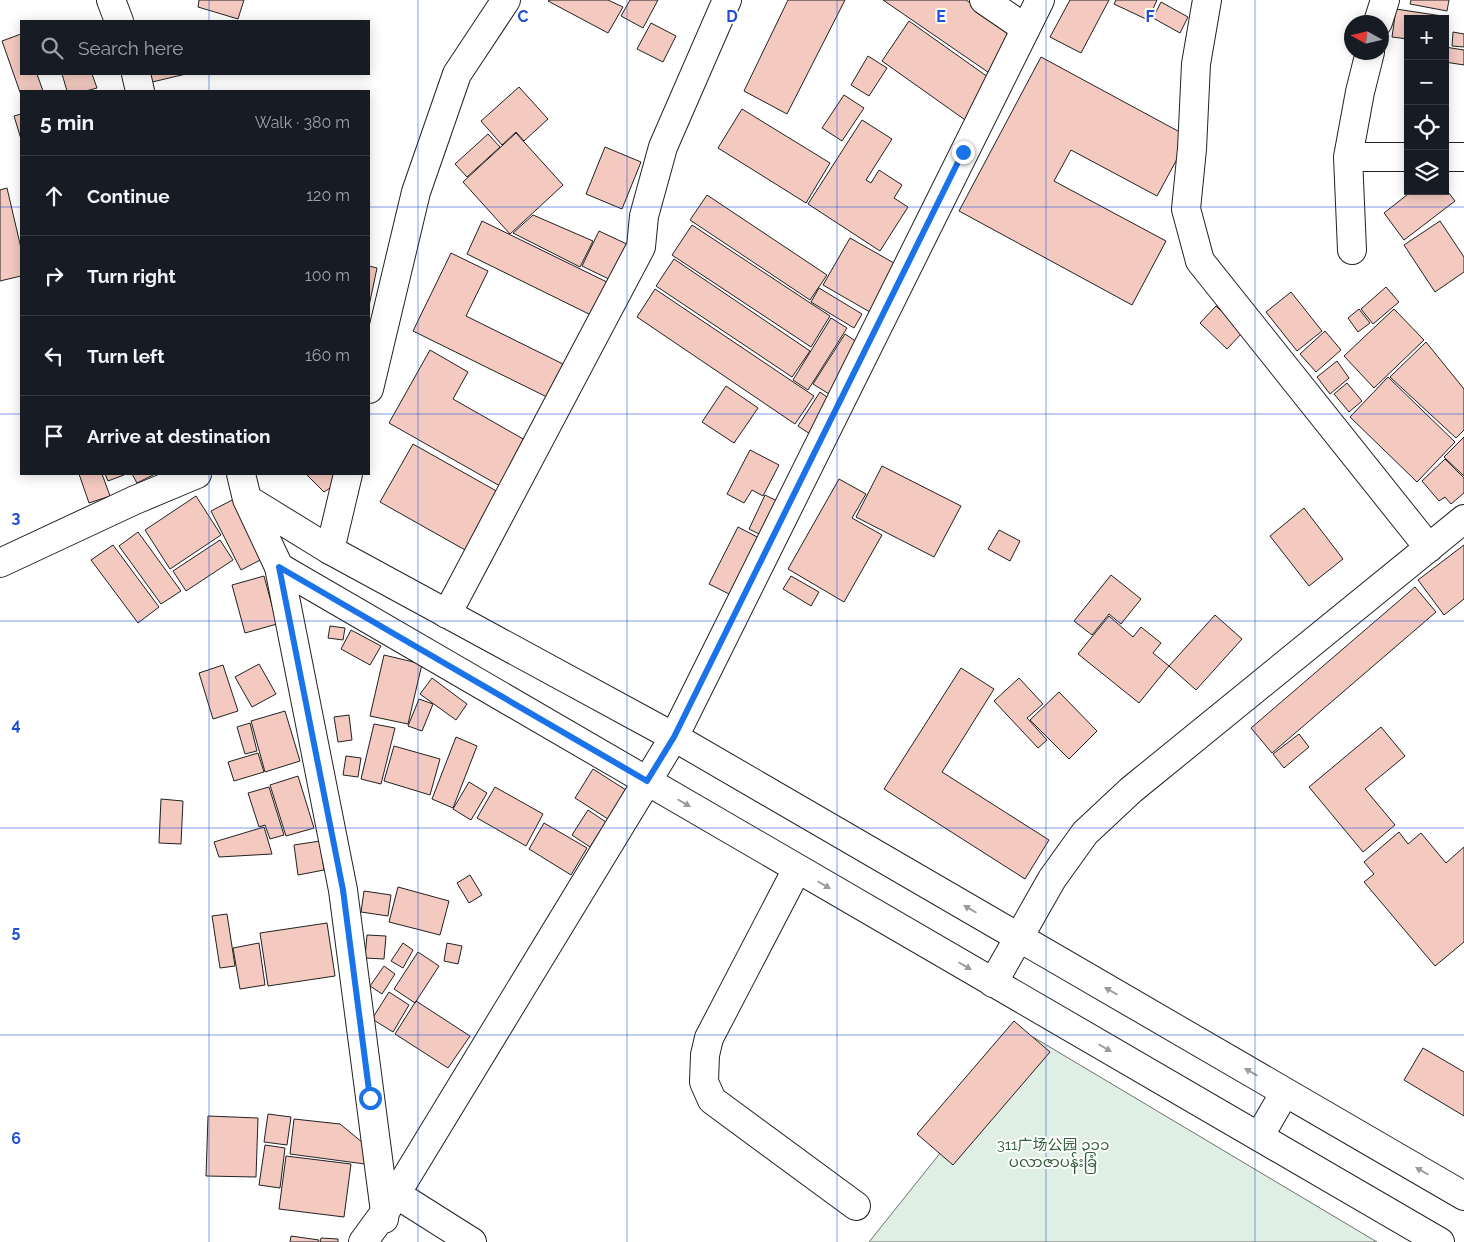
<!DOCTYPE html>
<html lang="en">
<head>
<meta charset="utf-8">
<style>
  :root { --surface:#171b24; --page:#242831; --text:#f1f3f6; --muted:#9ea1a6; --line:#363941 }
  body { margin:0; font-family:Raleway,"Noto Sans SC","Noto Sans Myanmar",sans-serif; background:var(--page); color:var(--text) }
  .controls { position:absolute; right:15px; top:15px; display:grid; overflow:hidden; border-radius:0px; box-shadow:0 2px 12px #0003 }
  .controls button { width:45px; height:45px; display:grid; place-items:center; padding:0; border:0; border-bottom:1px solid var(--line); background:var(--surface); color:var(--text); font:25px sans-serif }
  .compass { position:absolute; left:1344px; top:15px; width:45px; height:45px; border-radius:50%; background:var(--surface); box-shadow:0 2px 12px #0003; rotate:278deg }
  .stop { position:absolute; width:15px; height:15px; margin:-11px; border:4px solid #1a73e8; border-radius:50%; background:#fff }
  .stop.end { background:#1a73e8; border-color:#fff; box-shadow:0 1px 5px #0008 }
  .list { margin:0; padding:0; list-style:none }
  h2 { display:flex; justify-content:space-between; align-items:center; height:65px; margin:0; padding:0 20px; font-size:21px }
  h2 small { font-size:16px; font-weight:400; color:var(--muted) }
  .list li { display:grid; grid-template-columns:32px 1fr auto; gap:15px; align-items:center; box-sizing:border-box; height:80px; padding:0 20px; border-top:1px solid var(--line) }
  .list b { display:block; font-size:19px; white-space:nowrap }
  .list em { font-size:16px; font-style:normal; color:var(--muted) }
  .icon { flex:none; width:28px; height:28px; fill:none; stroke:currentColor; stroke-width:2; stroke-linecap:round; stroke-linejoin:round }
  .map { position:relative; flex:none; width:1464px; height:1242px; overflow:hidden }
  .search { position:absolute; background:var(--surface); box-shadow:0 2px 12px #0003; left:20px; top:20px; width:350px; height:55px; display:flex; align-items:center; gap:12px; box-sizing:border-box; padding:0 18px; border-radius:0px; color:var(--muted); font-size:19px }
  .panel { position:absolute; background:var(--surface); box-shadow:0 2px 12px #0003; left:20px; top:90px; width:350px; height:385px; border-radius:0px }
  .map>svg:first-child { display:block }
</style>
</head>
<body>
<div class="map">
<svg width="1464" height="1242" viewBox="0 0 1464 1242">
  <rect width="100%" height="100%" fill="#fff"/>
  <path fill="#e0efe3" stroke="#6f6f6f" d="M 1033,1037 L 1377,1242 L 869,1242 Z"/>
  <path fill="#f3c9c0" stroke="#222" d="M 199,0 L 244,0 L 238,19 L 198,7 Z
    M 550,0 L 608,0 L 623,7 L 608,33 L 548,1 Z
    M 630,0 L 658,0 L 643,28 L 621,16 Z
    M 788,0 L 845,0 L 787,114 L 744,91 Z
    M 883,0 L 966,0 L 1018,35 L 995,77 Z
    M 1070,0 L 1109,0 L 1081,53 L 1050,37 Z
    M 1116,0 L 1157,0 L 1148,20 L 1114,4 Z
    M 1411,0 L 1449,0 L 1447,11 L 1410,4 Z
    M 1161,2 L 1188,17 L 1180,33 L 1153,18 Z
    M 1396,9 L 1442,16 L 1442,19 L 1408,19 L 1408,39 L 1392,37 Z
    M 909,21 L 995,82 L 968,122 L 882,61 Z
    M 651,23 L 676,36 L 663,62 L 637,49 Z
    M 1453,32 L 1464,34 L 1464,47 L 1452,46 Z
    M 21,34 L 21,74 L 37,74 L 43,91 L 21,91 L 21,95 L 2,41 Z
    M 1445,47 L 1464,50 L 1464,65 L 1445,62 Z
    M 868,56 L 887,68 L 869,96 L 851,85 Z
    M 1041,57 L 1189,137 L 1157,196 L 1071,150 L 1054,181 L 1166,241 L 1132,305 L 959,211 Z
    M 62,74 L 92,74 L 97,88 L 86,91 L 67,91 Z
    M 146,74 L 186,74 L 148,83 Z
    M 519,87 L 548,119 L 524,141 L 516,132 L 502,145 L 481,121 Z
    M 844,95 L 864,108 L 842,141 L 822,128 Z
    M 742,109 L 830,163 L 806,203 L 718,148 Z
    M 21,114 L 21,139 L 14,116 Z
    M 862,120 L 892,139 L 866,180 L 871,183 L 879,170 L 902,185 L 894,198 L 908,207 L 880,251 L 808,204 Z
    M 516,133 L 563,185 L 510,234 L 463,182 Z
    M 488,134 L 500,147 L 467,177 L 455,164 Z
    M 605,147 L 641,162 L 622,209 L 586,194 Z
    M 7,188 L 21,248 L 21,276 L 0,281 L 0,190 Z
    M 1445,188 L 1455,201 L 1404,240 L 1384,213 L 1412,191 L 1445,191 Z
    M 707,195 L 827,275 L 810,300 L 690,220 Z
    M 533,215 L 593,241 L 580,267 L 513,233 Z
    M 482,221 L 613,285 L 597,318 L 467,254 Z
    M 1440,221 L 1464,257 L 1464,272 L 1435,292 L 1404,245 Z
    M 692,225 L 830,316 L 811,347 L 672,255 Z
    M 599,231 L 631,246 L 615,282 L 582,266 Z
    M 850,238 L 901,267 L 875,315 L 823,285 Z
    M 451,253 L 488,271 L 466,316 L 571,368 L 555,401 L 413,331 Z
    M 674,259 L 810,351 L 792,377 L 656,286 Z
    M 369,266 L 377,268 L 369,306 Z
    M 1386,287 L 1399,302 L 1373,324 L 1361,309 Z
    M 819,288 L 862,314 L 854,328 L 811,302 Z
    M 655,289 L 814,396 L 795,424 L 637,317 Z
    M 1291,292 L 1322,331 L 1297,351 L 1266,312 Z
    M 1216,306 L 1243,332 L 1227,349 L 1200,323 Z
    M 1359,309 L 1370,323 L 1358,332 L 1348,318 Z
    M 1394,309 L 1424,340 L 1374,388 L 1344,356 Z
    M 831,318 L 847,328 L 808,390 L 793,380 Z
    M 1325,331 L 1341,350 L 1316,372 L 1300,354 Z
    M 845,334 L 860,344 L 829,394 L 813,384 Z
    M 1426,342 L 1464,389 L 1464,430 L 1456,438 L 1390,377 Z
    M 430,350 L 468,372 L 453,399 L 532,444 L 507,490 L 389,423 Z
    M 1337,361 L 1349,378 L 1330,394 L 1317,377 Z
    M 1388,377 L 1455,442 L 1417,482 L 1350,417 Z
    M 1347,383 L 1362,401 L 1349,412 L 1334,394 Z
    M 726,386 L 758,408 L 734,443 L 702,422 Z
    M 820,392 L 835,403 L 813,436 L 798,426 Z
    M 1464,437 L 1464,476 L 1444,457 Z
    M 413,444 L 507,497 L 474,555 L 380,502 Z
    M 750,450 L 779,465 L 763,496 L 752,490 L 744,503 L 727,494 Z
    M 1445,459 L 1464,478 L 1464,493 L 1451,504 L 1445,497 L 1439,501 L 1422,481 Z
    M 882,466 L 961,506 L 934,557 L 856,517 Z
    M 79,474 L 102,474 L 110,496 L 89,503 Z
    M 105,474 L 123,474 L 124,475 L 108,481 Z
    M 132,474 L 155,474 L 137,483 Z
    M 306,474 L 342,474 L 341,481 L 324,492 Z
    M 839,479 L 866,494 L 852,518 L 882,535 L 844,602 L 788,569 Z
    M 765,495 L 783,504 L 767,538 L 749,529 Z
    M 196,496 L 221,535 L 170,569 L 145,530 Z
    M 236,498 L 266,557 L 241,570 L 211,511 Z
    M 1304,508 L 1343,559 L 1309,586 L 1270,536 Z
    M 738,527 L 763,540 L 735,597 L 709,584 Z
    M 999,530 L 1020,541 L 1010,561 L 988,549 Z
    M 138,532 L 181,591 L 161,604 L 119,546 Z
    M 220,540 L 233,560 L 186,591 L 173,571 Z
    M 113,545 L 159,607 L 138,623 L 91,560 Z
    M 1464,545 L 1464,599 L 1444,615 L 1418,580 Z
    M 1111,575 L 1141,599 L 1121,624 L 1109,614 L 1092,635 L 1074,621 Z
    M 264,576 L 277,624 L 245,633 L 232,585 Z
    M 791,576 L 819,592 L 811,606 L 783,589 Z
    M 1415,587 L 1436,612 L 1272,753 L 1251,728 Z
    M 1215,615 L 1242,639 L 1196,690 L 1169,666 Z
    M 1109,616 L 1133,637 L 1141,627 L 1161,643 L 1153,653 L 1169,666 L 1139,703 L 1078,654 Z
    M 330,626 L 345,628 L 343,640 L 328,638 Z
    M 351,630 L 381,646 L 370,665 L 341,649 Z
    M 384,655 L 422,664 L 408,724 L 370,716 Z
    M 259,664 L 276,694 L 252,707 L 235,677 Z
    M 223,665 L 238,711 L 213,719 L 199,673 Z
    M 961,668 L 994,689 L 942,772 L 1049,840 L 1025,879 L 884,789 Z
    M 432,678 L 467,704 L 456,720 L 420,694 Z
    M 1019,678 L 1043,704 L 1027,718 L 1047,740 L 1038,748 L 994,701 Z
    M 1059,692 L 1097,731 L 1069,759 L 1030,720 Z
    M 419,699 L 433,704 L 422,731 L 408,726 Z
    M 285,711 L 300,761 L 265,772 L 251,721 Z
    M 349,715 L 352,740 L 338,742 L 334,717 Z
    M 250,723 L 257,751 L 245,754 L 237,727 Z
    M 374,724 L 395,728 L 381,784 L 361,779 Z
    M 1381,727 L 1405,756 L 1365,789 L 1395,825 L 1363,852 L 1309,787 Z
    M 1299,734 L 1309,747 L 1284,768 L 1273,754 Z
    M 456,737 L 477,746 L 453,808 L 432,799 Z
    M 394,746 L 440,759 L 430,795 L 384,781 Z
    M 258,753 L 264,772 L 234,781 L 228,762 Z
    M 346,756 L 361,758 L 358,777 L 343,775 Z
    M 593,769 L 626,790 L 608,819 L 575,798 Z
    M 298,776 L 314,828 L 286,836 L 270,785 Z
    M 469,782 L 487,793 L 471,820 L 453,809 Z
    M 269,787 L 284,835 L 270,839 L 265,825 L 259,827 L 248,793 Z
    M 495,787 L 543,814 L 526,846 L 477,818 Z
    M 161,799 L 183,801 L 181,844 L 159,843 Z
    M 588,810 L 606,822 L 590,847 L 572,835 Z
    M 544,823 L 587,848 L 571,875 L 529,849 Z
    M 264,827 L 272,854 L 219,857 L 214,842 Z
    M 1399,832 L 1408,844 L 1421,833 L 1446,863 L 1464,847 L 1464,942 L 1435,966 L 1364,882 L 1374,874 L 1364,862 Z
    M 320,841 L 324,870 L 298,875 L 294,845 Z
    M 470,875 L 482,895 L 469,903 L 457,883 Z
    M 398,887 L 449,901 L 440,935 L 389,922 Z
    M 364,891 L 391,895 L 388,916 L 361,912 Z
    M 227,914 L 235,966 L 220,968 L 212,916 Z
    M 327,923 L 335,976 L 268,986 L 260,933 Z
    M 367,935 L 386,936 L 384,959 L 365,958 Z
    M 259,943 L 265,985 L 240,989 L 233,948 Z
    M 403,943 L 413,950 L 403,968 L 391,961 Z
    M 447,943 L 462,946 L 458,964 L 444,961 Z
    M 418,952 L 439,966 L 415,1003 L 394,989 Z
    M 384,966 L 395,974 L 382,994 L 370,986 Z
    M 389,992 L 409,1005 L 393,1032 L 372,1019 Z
    M 416,1001 L 470,1036 L 448,1068 L 395,1034 Z
    M 1014,1021 L 1050,1052 L 953,1165 L 917,1134 Z
    M 1423,1048 L 1464,1072 L 1464,1116 L 1404,1080 Z
    M 268,1114 L 291,1117 L 287,1145 L 264,1142 Z
    M 208,1116 L 258,1118 L 256,1177 L 206,1176 Z
    M 294,1119 L 340,1124 L 368,1147 L 365,1164 L 290,1154 Z
    M 265,1145 L 285,1148 L 280,1188 L 259,1185 Z
    M 286,1156 L 351,1164 L 344,1217 L 279,1209 Z
    M 291,1236 L 319,1240 L 318,1242 L 290,1242 Z
    M 321,1238 L 338,1239 L 338,1242 L 320,1242 Z"/>
  <g fill="none" stroke-linecap="round" stroke-linejoin="round">
    <defs>
      <path id="minor" d="M 984,0 L 1025,28
        M 1207,0 L 1196,64 L 1192,149 L 1186,209 L 1200,261 L 1429,548
        M 1378,22 L 1385,0
        M 1348,157 L 1408,157
        M 1445,157 L 1464,157
        M 1352,250 L 1348,157 L 1360,92 L 1370,52
        M 369,389 L 416,192 L 457,74 L 506,0
        M 330,550 L 348,474
        M 0,563 L 135,500 L 197,474
        M 279,567 L 343,890 L 385,1212 L 384,1219
        M 447,614 L 641,247 L 644,216 L 663,147 L 727,0
        M 797,869 L 709,1038 L 705,1055 L 704,1082 L 712,1100 L 856,1206
        M 993,983 L 1052,879 L 1085,833 L 1131,790 L 1464,519
        M 396,1194 L 472,1242
        M 363,1242 L 385,1212 L 674,737 L 1040,0"/>
      <path id="major" d="M 111,0 L 119,21
        M 136,74 L 140,91
        M 241,474 L 247,499 L 279,567 L 1440,1242
        M 247,499 L 330,550 L 674,737 L 1464,1196
        M 1259,1137 L 1285,1092"/>
    </defs>
    <use href="#minor" stroke="#222" stroke-width="30"/>
    <use href="#major" stroke="#222" stroke-width="30"/>
    <use href="#minor" stroke="#fff" stroke-width="28"/>
    <use href="#major" stroke="#fff" stroke-width="28"/>
  </g>
  <defs><path id="oneway-solid" d="M-6-.8H1V-3.2L6.5 0L1 3.2V.8H-6Z" transform="scale(1.25)"/></defs>
  <g fill="#9c9c9c">
    <use href="#oneway-solid" transform="translate(684 803) rotate(30)"/>
    <use href="#oneway-solid" transform="translate(824 885) rotate(30)"/>
    <use href="#oneway-solid" transform="translate(970 909) rotate(-150)"/>
    <use href="#oneway-solid" transform="translate(965 966) rotate(30)"/>
    <use href="#oneway-solid" transform="translate(1111 991) rotate(-150)"/>
    <use href="#oneway-solid" transform="translate(1105 1048) rotate(30)"/>
    <use href="#oneway-solid" transform="translate(1251 1072) rotate(-150)"/>
    <use href="#oneway-solid" transform="translate(1422 1171) rotate(-150)"/>
  </g>
  <g fill="none" stroke-linecap="round" stroke-linejoin="round">
    <path stroke="#1a73e8" stroke-width="6" d="M 370,1098 L 343,890 L 279,567 L 647,781 L 674,737 L 963,152"/>
  </g>
  <path fill="none" stroke="#1d4ed8" stroke-width="1" stroke-opacity="0.55" d="M 209,0 L 209,21M 418,0 L 418,1242M 627,0 L 627,1242M 837,0 L 837,1242M 1046,0 L 1046,1242M 1255,0 L 1255,1242M 209,74 L 209,91M 0,207 L 21,207M 369,207 L 1464,207M 0,414 L 21,414M 369,414 L 1464,414M 209,474 L 209,1242M 0,621 L 1464,621M 0,828 L 1464,828M 0,1035 L 1464,1035"/>
  <g text-anchor="middle" dominant-baseline="central" stroke-width="4" stroke-linejoin="round" paint-order="stroke">
    <g font-size="15" fill="#2f5e38" stroke="#fff">
      <text x="1053" y="1145">311广场公园 ၃၁၁<tspan x="1053" dy="17">ပလာဇာပန်းခြံ</tspan></text>
    </g>
  </g>
  <g font-size="16" text-anchor="middle" font-weight="bold" fill="#1d4ed8" stroke="#fff" stroke-width="4" stroke-linejoin="round" paint-order="stroke">
    <text x="523" y="22">C</text>
    <text x="732" y="22">D</text>
    <text x="941" y="22">E</text>
    <text x="1150" y="22">F</text>
    <text x="16" y="523">3</text>
    <text x="16" y="730">4</text>
    <text x="16" y="937">5</text>
    <text x="16" y="1144">6</text>
  </g>
</svg>
<div class="controls">
<button>+</button>
<button>−</button>
<button><svg class="icon" aria-label="locate" viewBox="0 0 24 24"><circle cx="12" cy="12" r="6"/><path d="M12 2v4M12 18v4M2 12h4M18 12h4"/></svg></button>
<button><svg class="icon" aria-label="layers" viewBox="0 0 24 24"><path d="M12 4l9 5-9 5-9-5zM3 14l9 5 9-5"/></svg></button>
</div>
<svg class="compass" viewBox="-18 -18 36 36"><path d="M0-13l5 13h-10z" fill="#e53935"/><path d="M0 13l5-13h-10z" fill="#9ea1a6"/></svg>
<div class="stop" style="left:370px;top:1098px"></div>
<div class="stop end" style="left:963px;top:152px"></div>
<div class="search"><svg class="icon" aria-label="search" viewBox="0 0 24 24"><circle cx="10" cy="10" r="6"/><path d="M15 15l6 6"/></svg>Search here</div>
<section class="panel">
<h2>5 min<small>Walk · 380 m</small></h2>
<ul class="list">
<li><svg class="icon" aria-label="ahead" viewBox="0 0 24 24"><path d="M12 20V5M6 11l6-6 6 6"/></svg><div><b>Continue</b></div><em>120 m</em></li>
<li><svg class="icon" aria-label="right" viewBox="0 0 24 24"><path d="M7 20v-9h11M14 6l5 5-5 5"/></svg><div><b>Turn right</b></div><em>100 m</em></li>
<li><svg class="icon" aria-label="left" viewBox="0 0 24 24"><path d="M17 20v-9H6M10 6l-5 5 5 5"/></svg><div><b>Turn left</b></div><em>160 m</em></li>
<li><svg class="icon" aria-label="arrive" viewBox="0 0 24 24"><path d="M6 21V4h12l-3 4 3 4H6"/></svg><div><b>Arrive at destination</b></div></li>
</ul>
</section>
</div>
</body>
</html>
